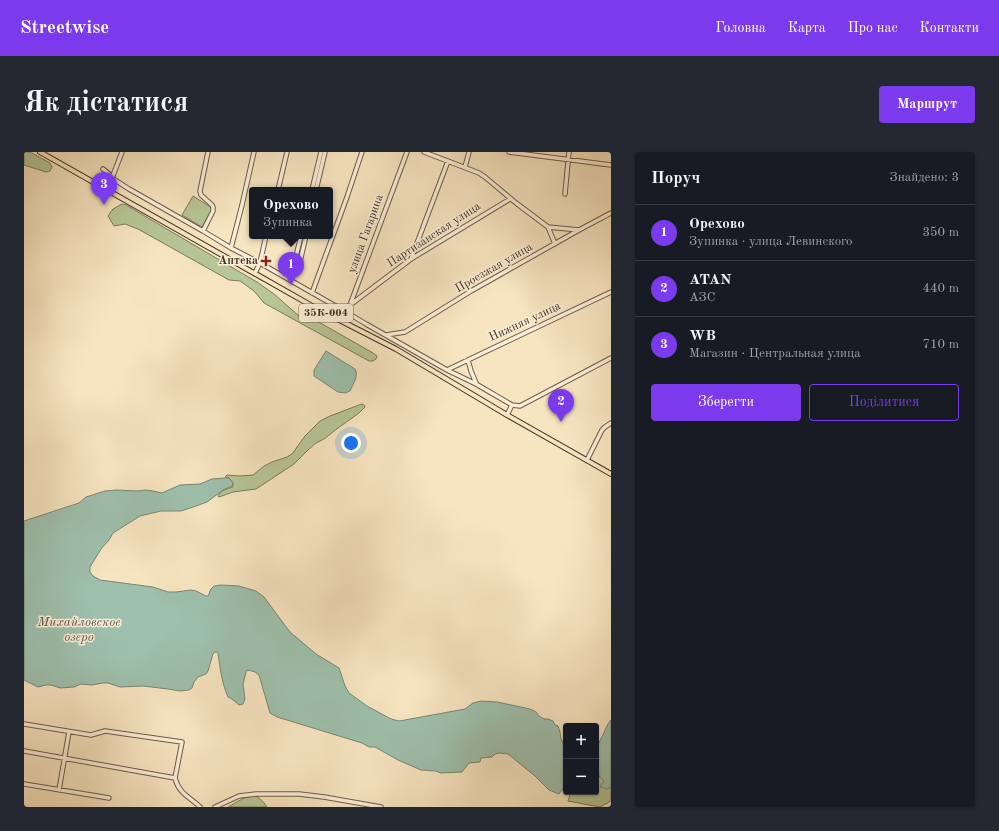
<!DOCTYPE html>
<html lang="uk">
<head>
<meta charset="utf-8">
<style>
  :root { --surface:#171b24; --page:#242831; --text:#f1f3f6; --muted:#9ea1a6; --line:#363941; --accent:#7c3aed }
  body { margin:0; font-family:"Old Standard TT",serif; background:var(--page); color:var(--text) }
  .controls { position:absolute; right:12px; bottom:12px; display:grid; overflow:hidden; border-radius:4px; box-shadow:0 1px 3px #0004 }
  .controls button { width:36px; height:36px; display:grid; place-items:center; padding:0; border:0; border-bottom:1px solid var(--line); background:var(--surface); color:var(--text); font:20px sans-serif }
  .you { position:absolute; left:327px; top:291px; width:14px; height:14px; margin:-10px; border:3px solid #fff; border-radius:50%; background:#1a73e8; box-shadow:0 0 0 6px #1a73e833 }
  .badge { display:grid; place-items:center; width:26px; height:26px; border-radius:50%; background:var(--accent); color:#fff; font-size:13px; font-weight:700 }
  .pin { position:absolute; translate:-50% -33px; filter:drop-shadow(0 1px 2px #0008) }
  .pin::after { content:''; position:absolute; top:21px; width:14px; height:12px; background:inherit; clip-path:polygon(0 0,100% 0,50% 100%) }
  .popup { position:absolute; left:225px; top:35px; width:84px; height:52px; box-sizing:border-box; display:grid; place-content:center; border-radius:4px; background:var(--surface); filter:drop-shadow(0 1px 3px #0005); font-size:13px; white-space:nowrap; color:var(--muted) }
  .popup b { font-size:15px; color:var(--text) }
  .popup::after { content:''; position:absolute; left:50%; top:100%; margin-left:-8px; border:8px solid transparent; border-top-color:var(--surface) }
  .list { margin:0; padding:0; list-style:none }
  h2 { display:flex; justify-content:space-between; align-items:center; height:52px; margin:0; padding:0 16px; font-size:17px }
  h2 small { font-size:13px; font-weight:400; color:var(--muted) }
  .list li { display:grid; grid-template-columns:26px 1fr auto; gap:12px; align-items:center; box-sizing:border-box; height:56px; padding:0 16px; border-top:1px solid var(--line) }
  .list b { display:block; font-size:15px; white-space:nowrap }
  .list p { margin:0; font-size:13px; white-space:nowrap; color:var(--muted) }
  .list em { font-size:13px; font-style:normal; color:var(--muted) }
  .actions { display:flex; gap:8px; padding:12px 16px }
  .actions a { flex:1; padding:9px 0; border:1px solid var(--accent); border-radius:4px; text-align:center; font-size:14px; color:var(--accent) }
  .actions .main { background:var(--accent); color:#fff }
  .map { position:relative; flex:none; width:587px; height:655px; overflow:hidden; border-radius:4px }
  header { display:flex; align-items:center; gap:24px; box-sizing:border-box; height:56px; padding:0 20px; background:var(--accent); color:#fff }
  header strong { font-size:19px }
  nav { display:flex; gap:22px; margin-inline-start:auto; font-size:14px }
  .intro { display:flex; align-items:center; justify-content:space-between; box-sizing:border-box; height:96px; padding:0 24px }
  h1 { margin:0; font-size:28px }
  .button { padding:10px 18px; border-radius:4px; background:var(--accent); color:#fff; font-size:14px; font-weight:700 }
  main { display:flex; gap:24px; padding:0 24px }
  aside { flex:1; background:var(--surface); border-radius:4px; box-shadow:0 1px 3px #0004 }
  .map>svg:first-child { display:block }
</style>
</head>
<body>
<header>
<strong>Streetwise</strong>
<nav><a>Головна</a><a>Карта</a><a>Про нас</a><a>Контакти</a></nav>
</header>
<div class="intro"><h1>Як дістатися</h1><a class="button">Маршрут</a></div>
<main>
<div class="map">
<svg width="587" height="655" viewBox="0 0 587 655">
  <rect width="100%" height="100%" fill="#f7e5c1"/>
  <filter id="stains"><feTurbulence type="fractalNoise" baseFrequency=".005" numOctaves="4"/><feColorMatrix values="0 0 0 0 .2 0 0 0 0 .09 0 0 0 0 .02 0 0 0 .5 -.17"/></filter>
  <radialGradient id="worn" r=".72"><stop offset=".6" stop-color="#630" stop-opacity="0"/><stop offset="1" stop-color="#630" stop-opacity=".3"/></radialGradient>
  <path fill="#b7c697" stroke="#7b7a5c" d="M 0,0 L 6,0 L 26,11 L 28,15 L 26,19 L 22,20 L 0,13 Z
    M 169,44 L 188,56 L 187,59 L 178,75 L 158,63 Z
    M 98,52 L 102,53 L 233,130 L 250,142 L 275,164 L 293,169 L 349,201 L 353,204 L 352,207 L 349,209 L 345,209 L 240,151 L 230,139 L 216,129 L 205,128 L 114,77 L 101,72 L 90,74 L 84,64 L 89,57 Z
    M 338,252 L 340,253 L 341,255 L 335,261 L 314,276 L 300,287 L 292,291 L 285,297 L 270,312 L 232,337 L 209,340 L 195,345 L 194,344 C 197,338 203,337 209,335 L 209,331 L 205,326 L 201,325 L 203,323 L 216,324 L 229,323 L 240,314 L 248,310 L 263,305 L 268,302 L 281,284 L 296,269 L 306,264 L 335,253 Z
    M 572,608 L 575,624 L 580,629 L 583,637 L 587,635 L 587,649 L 576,655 L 544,649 L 547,640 L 572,640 Z
    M 228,644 C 235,644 239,649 243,655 L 204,655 L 220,646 Z"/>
  <path fill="#9ec0ad" stroke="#788675" d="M 302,199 L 331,217 C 335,224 329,232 326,239 L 321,241 L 314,240 L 290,224 L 290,218 Z
    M 201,326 L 205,326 L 209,331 L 208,334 L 199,338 L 183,350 L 172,354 L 157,359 L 137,359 L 116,364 L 89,381 L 85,388 L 77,397 L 66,415 L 66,420 L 69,424 L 76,428 L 129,435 L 144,440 L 152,440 L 167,438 L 172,439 L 182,444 L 184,444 L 187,437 L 190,434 L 197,433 L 215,434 L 232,439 L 240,445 L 266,480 L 292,502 L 315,516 L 321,534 L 325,541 L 343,554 L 367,567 L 375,569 L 381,568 L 441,557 L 449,551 L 457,549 L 473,550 L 506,557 L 512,560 L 515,564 L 520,567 L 524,567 L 529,569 L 531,573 L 534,574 L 536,580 L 537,587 L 541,595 L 541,601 L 542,603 L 542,633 L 535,642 L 525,638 L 511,624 L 484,602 L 475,601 L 471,602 L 468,605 L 457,606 L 456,610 L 445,611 L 438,620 L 417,621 L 412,619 L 397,618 L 374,608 L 351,595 L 345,595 L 338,591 L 253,565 L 246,561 L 235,523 L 231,520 L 224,518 L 222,520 L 219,532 L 221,547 L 219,552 L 215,553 L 208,547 L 204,545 C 198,531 196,516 194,501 L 193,500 L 191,500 L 189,502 L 184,519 L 182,522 L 174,525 L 170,530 L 168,536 L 165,538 L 156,539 L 144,537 L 119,534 L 96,535 L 84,531 L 79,531 L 68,533 L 57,532 L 50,535 L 36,536 L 27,533 L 22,533 L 14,535 L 0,528 L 0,369 L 55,351 L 62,345 L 81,339 L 92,338 L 114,339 L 121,338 L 129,339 L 138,341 L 156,333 L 176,332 L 188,327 Z
    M 587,568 L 587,635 L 583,637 L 576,635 L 580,629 L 575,624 L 572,604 L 574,593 L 584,572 Z"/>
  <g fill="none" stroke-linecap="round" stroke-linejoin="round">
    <defs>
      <path id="minor" d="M 400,0 L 455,21 L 461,25 L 492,51 L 524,75 L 555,78
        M 485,0 L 587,13
        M 441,15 L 445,0
        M 79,17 L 84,21 L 88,26 L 105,37 L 179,79 L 207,96 L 236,111 L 322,160 L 342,172 L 423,218 L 452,232 L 488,253 L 496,254 L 587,206
        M 82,37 L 88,26 L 98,0
        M 254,38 L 263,0
        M 288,38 L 297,0
        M 292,38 L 301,0
        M 541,42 L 545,0
        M 524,75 L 531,92
        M 179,79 L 189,59 L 189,55 L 188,53 L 177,43 L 176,39 L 184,0
        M 207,96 L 218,53 L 230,0
        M 387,107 L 424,9
        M 270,112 L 277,84
        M 275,114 L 282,84
        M 231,121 L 236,111 L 242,84
        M 288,141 L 323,45 L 338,0
        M 326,153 L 387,107 L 486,47
        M 315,168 L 322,160 L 326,153 L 383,0
        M 362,183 L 381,180 L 447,139 L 555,78 L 587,61
        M 444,208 L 447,219 L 452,231
        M 423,218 L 587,140
        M 483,263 L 488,253
        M 563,308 L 578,278 L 581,275 L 587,271
        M 0,572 L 67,583 L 81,579 L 158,590 L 151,626 C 155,642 166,645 176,655
        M 0,599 L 151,626
        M 0,632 L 85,646
        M 35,638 L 45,580
        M 191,655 L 215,644 L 232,642 L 275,642 L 300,645 L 357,655"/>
      <path id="major" d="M 16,0 L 290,155 L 372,197 L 483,263 L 587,322"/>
    </defs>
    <use href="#minor" stroke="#6d5c49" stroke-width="5.5"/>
    <use href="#major" stroke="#3f2f21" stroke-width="6"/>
    <use href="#minor" stroke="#faeed7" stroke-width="3.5"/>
    <use href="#major" stroke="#f7e5c1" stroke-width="4"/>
  </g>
  <path fill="#8f2418" stroke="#faeed7" stroke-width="1.5" d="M240 103h4v4h4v4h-4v4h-4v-4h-4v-4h4z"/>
  <g text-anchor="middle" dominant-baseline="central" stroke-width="3" stroke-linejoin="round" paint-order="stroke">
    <rect fill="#faeed7" stroke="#776858" stroke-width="1" x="275" y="152" width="54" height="18" rx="3"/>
    <g font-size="11" font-weight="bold" fill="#3f2f21">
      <text x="302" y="161">35К-004</text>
    </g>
    <g font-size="12" fill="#3f2f21" stroke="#faeed7">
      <text transform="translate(342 82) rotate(-70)">улица Гагарина</text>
      <text transform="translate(410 83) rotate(-33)">Партизанская улица</text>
      <text transform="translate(470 116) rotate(-30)">Проезжая улица</text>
      <text transform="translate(501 170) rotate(-25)">Нижняя улица</text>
    </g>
    <g font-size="12" font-weight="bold" fill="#3f2f21" stroke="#faeed7" text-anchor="end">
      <text x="234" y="109">Аптека</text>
    </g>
    <g font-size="13" font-style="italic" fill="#575344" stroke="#faeed7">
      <text x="55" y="470">Михайловское<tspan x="55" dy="15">озеро</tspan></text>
    </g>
  </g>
  <rect width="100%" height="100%" filter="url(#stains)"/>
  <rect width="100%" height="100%" fill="url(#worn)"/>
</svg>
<div class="controls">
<button>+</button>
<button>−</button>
</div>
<div class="you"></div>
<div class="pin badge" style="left:267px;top:133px">1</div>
<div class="popup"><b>Орехово</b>Зупинка</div>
<div class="pin badge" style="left:537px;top:270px">2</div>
<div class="pin badge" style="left:80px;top:53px">3</div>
</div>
<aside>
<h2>Поруч<small>Знайдено: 3</small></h2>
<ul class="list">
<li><span class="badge">1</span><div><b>Орехово</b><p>Зупинка · улица Левинского</p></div><em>350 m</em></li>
<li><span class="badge">2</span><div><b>ATAN</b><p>АЗС</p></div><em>440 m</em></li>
<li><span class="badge">3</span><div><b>WB</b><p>Магазин · Центральная улица</p></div><em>710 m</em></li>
</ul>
<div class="actions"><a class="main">Зберегти</a><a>Поділитися</a></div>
</aside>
</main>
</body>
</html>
